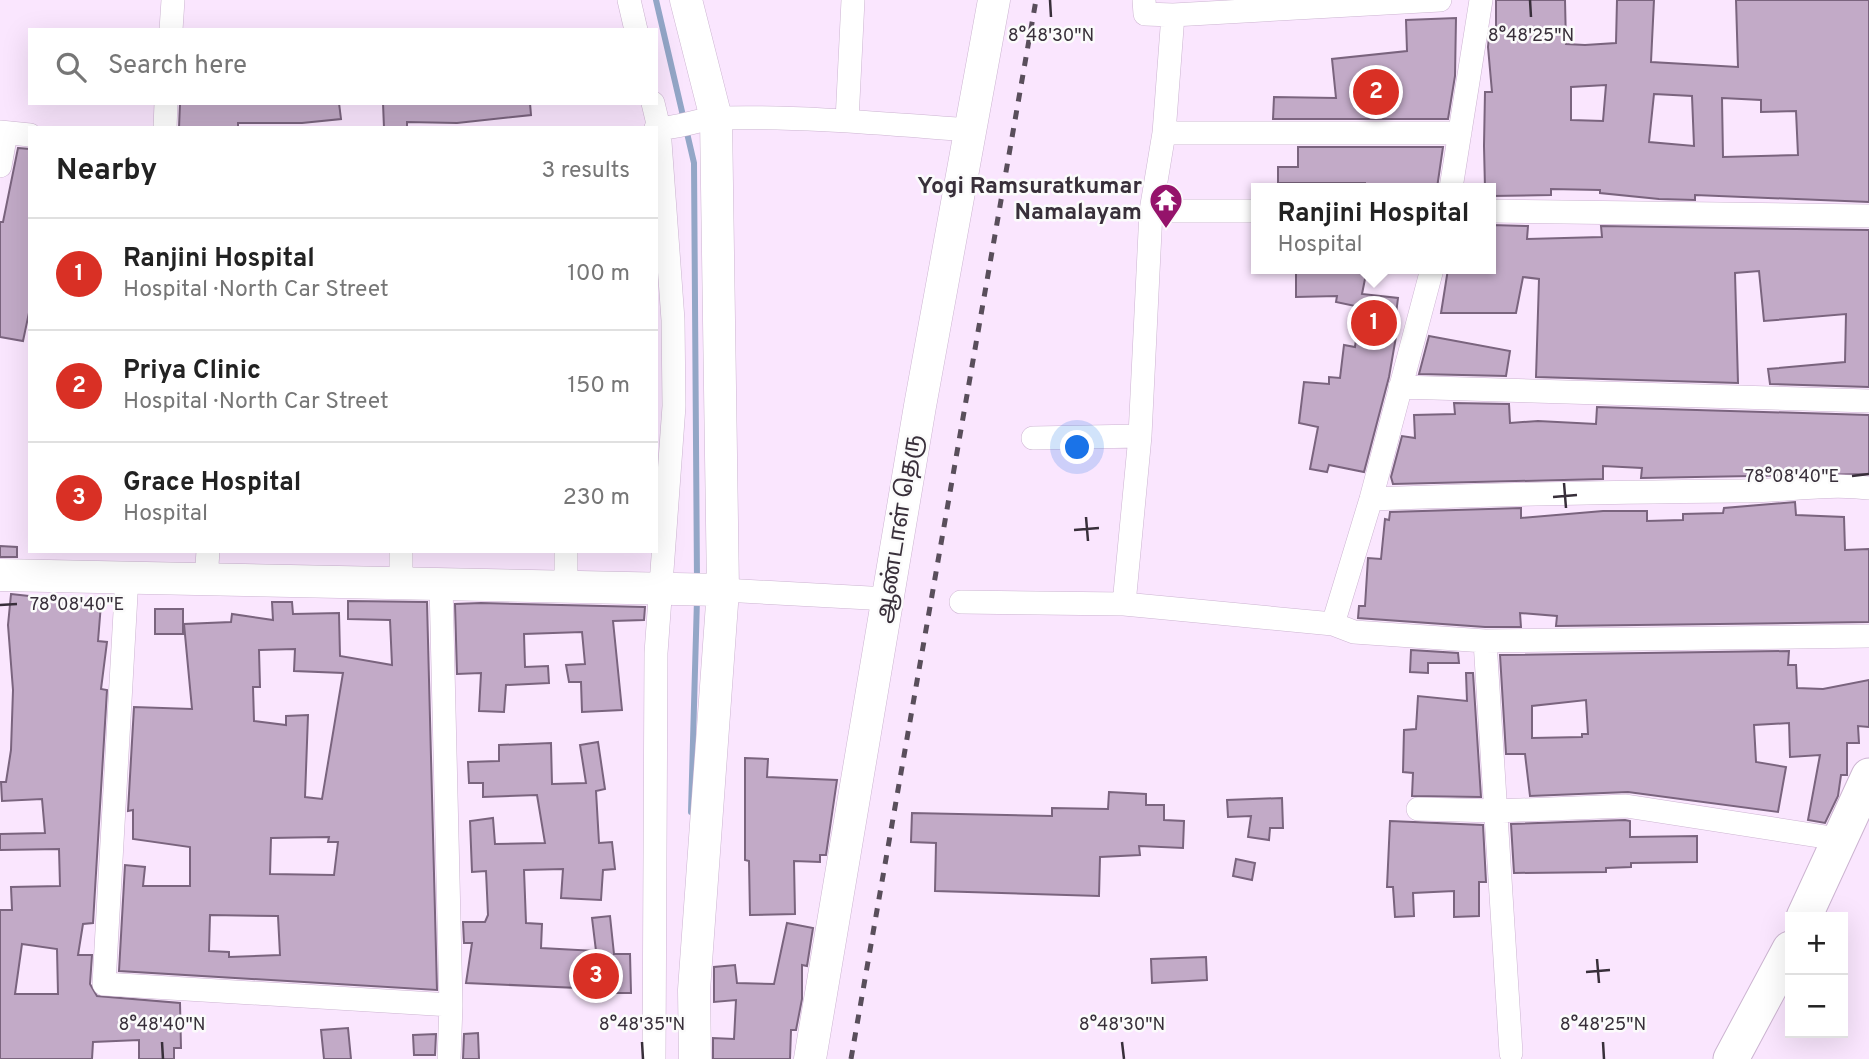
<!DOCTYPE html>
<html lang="en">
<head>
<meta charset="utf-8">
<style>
  :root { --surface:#fff; --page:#f2f2f2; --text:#222; --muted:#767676; --line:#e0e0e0; --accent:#d93025 }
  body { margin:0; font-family:Overpass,"Noto Sans Tamil",sans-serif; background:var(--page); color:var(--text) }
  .controls { position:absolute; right:21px; bottom:21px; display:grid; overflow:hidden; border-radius:0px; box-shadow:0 7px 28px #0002 }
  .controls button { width:63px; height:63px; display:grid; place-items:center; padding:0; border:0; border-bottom:2px solid var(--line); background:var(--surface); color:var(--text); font:35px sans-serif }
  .you { position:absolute; left:1078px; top:448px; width:24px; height:24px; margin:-18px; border:5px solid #fff; border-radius:50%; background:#1a73e8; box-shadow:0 0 0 10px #1a73e833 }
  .badge { display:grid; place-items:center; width:46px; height:46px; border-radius:50%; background:var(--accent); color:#fff; font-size:23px; font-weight:700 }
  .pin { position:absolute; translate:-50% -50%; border:4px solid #fff; box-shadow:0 2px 7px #0006 }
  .popup { position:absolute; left:1251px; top:183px; width:245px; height:91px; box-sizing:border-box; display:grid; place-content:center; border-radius:0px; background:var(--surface); filter:drop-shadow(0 2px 5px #0005); font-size:23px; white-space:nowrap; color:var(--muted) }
  .popup b { font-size:26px; color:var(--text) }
  .popup::after { content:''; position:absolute; left:50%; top:100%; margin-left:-14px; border:14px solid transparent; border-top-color:var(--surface) }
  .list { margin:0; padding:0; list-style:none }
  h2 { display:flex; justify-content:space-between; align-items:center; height:91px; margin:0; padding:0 28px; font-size:30px }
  h2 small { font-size:23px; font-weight:400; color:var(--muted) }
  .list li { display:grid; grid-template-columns:46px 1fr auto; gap:21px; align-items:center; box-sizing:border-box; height:112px; padding:0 28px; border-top:2px solid var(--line) }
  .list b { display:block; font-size:26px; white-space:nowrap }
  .list p { margin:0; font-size:23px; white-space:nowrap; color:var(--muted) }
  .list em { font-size:23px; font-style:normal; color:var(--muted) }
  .icon { flex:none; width:38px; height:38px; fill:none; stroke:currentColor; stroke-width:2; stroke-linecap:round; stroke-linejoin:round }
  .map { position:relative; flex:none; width:1869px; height:1059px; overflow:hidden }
  .search { position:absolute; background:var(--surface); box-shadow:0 7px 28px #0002; left:28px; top:28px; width:630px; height:77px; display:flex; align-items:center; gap:18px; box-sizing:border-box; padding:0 24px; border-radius:0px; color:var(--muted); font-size:26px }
  .panel { position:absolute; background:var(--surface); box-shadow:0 7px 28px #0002; left:28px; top:126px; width:630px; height:427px; border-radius:0px }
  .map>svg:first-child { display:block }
</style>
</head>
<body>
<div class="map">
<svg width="1869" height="1059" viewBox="0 0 1869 1059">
  <rect width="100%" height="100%" fill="#fae6fe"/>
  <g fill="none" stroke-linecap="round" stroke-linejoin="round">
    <path stroke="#93a6c7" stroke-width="6" d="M 656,0 L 694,163 L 697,581
      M 691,812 L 697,599"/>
  </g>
  <path fill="#c2aac7" stroke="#7a647e" stroke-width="2" fill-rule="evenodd" d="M 1496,0 L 1565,0 L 1566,44 L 1585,45 L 1616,43 L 1617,0 L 1654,0 L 1651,62 L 1738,67 L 1736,0 L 1869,0 L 1869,202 L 1695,195 L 1695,200 L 1659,199 L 1600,193 L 1600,190 L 1551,189 L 1551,195 L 1491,196 L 1491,188 L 1485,188 L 1484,146 L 1485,92 L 1492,92 L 1488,47 L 1489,36 L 1496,35 ZM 1606,85 L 1603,121 L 1571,120 L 1571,87 ZM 1654,94 L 1692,96 L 1694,146 L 1649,142 ZM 1722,98 L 1761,100 L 1761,112 L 1796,111 L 1798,155 L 1723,157 Z
    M 1456,18 L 1455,76 L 1448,119 L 1273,119 L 1274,97 L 1336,98 L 1332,59 L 1407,51 L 1406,20 Z
    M 180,103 L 339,103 L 341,119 L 302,123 L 238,123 L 238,128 L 179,128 Z
    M 383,103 L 530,103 L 531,115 L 457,123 L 407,122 L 407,127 L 384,128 Z
    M 1298,147 L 1443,147 L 1437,188 L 1365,188 L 1365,183 L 1278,183 L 1278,167 L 1298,167 Z
    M 18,148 L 30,149 L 30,308 L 23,341 L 0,337 L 0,222 L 3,222 Z
    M 1491,225 L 1528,226 L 1527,239 L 1602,237 L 1601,226 L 1869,230 L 1869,387 L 1770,384 L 1768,369 L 1845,362 L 1846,314 L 1764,321 L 1759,271 L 1735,273 L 1738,383 L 1536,377 L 1539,279 L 1523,277 L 1516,313 L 1441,313 L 1448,269 L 1491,269 Z
    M 1296,269 L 1367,269 L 1362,294 L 1398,298 L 1394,330 L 1397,331 L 1389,377 L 1364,472 L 1329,465 L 1327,472 L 1310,469 L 1318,427 L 1299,423 L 1304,382 L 1329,384 L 1329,377 L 1340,378 L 1344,345 L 1355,347 L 1360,307 L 1336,302 L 1337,296 L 1296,297 Z
    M 1429,336 L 1510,351 L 1506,376 L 1419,374 Z
    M 1454,403 L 1509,404 L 1510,423 L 1538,421 L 1596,424 L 1597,407 L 1869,415 L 1869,474 L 1641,478 L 1642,468 L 1603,466 L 1603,479 L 1393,484 L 1391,477 L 1402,436 L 1415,438 L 1414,415 L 1455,414 Z
    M 1795,502 L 1796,515 L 1844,517 L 1845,550 L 1869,549 L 1869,622 L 1556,626 L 1557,616 L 1520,613 L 1521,627 L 1485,627 L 1358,618 L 1359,606 L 1365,606 L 1368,558 L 1381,559 L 1385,519 L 1389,520 L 1390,512 L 1521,508 L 1521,518 L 1603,511 L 1647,511 L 1647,521 L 1683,520 L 1683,514 L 1723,513 L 1724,508 Z
    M 0,546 L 17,547 L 17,557 L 0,557 Z
    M 11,594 L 101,604 L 98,641 L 107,642 L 101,689 L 107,690 L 93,923 L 83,924 L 78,955 L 92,955 L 90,984 L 97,996 L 180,1003 L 181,1048 L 174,1048 L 174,1059 L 139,1059 L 139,1040 L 93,1042 L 92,1059 L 0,1059 L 0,910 L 12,910 L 11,887 L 60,886 L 59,849 L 0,850 L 0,834 L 45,833 L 42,799 L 2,801 L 1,782 L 6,782 L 11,750 L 13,690 L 8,625 ZM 22,944 L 57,949 L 58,994 L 15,994 Z
    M 348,601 L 427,602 L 437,990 L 119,971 L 125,865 L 145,867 L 143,886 L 190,886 L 190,847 L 133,839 L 133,810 L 128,811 L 134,707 L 192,709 L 184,624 L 231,622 L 232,614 L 273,620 L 272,602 L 292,602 L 293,614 L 339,613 L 340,656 L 392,665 L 390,620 L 348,619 ZM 295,649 L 294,671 L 343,673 L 322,799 L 305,797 L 308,715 L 286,716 L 286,725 L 254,721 L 253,687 L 260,687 L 259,650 ZM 329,837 L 328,842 L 338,842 L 334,875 L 270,874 L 271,838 ZM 210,915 L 278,916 L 280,955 L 229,957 L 229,952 L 209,951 Z
    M 481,603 L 645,607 L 644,620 L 613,621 L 622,710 L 582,712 L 581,682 L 569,682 L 566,665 L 585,664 L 582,632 L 524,634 L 525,667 L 548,666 L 549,683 L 506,685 L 504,712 L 479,711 L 481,673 L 457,674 L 455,604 Z
    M 155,609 L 183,609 L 183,634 L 155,634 Z
    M 1411,650 L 1458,653 L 1459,663 L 1428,663 L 1428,673 L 1410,672 Z
    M 1789,651 L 1788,665 L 1796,665 L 1797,688 L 1823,689 L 1869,680 L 1869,727 L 1858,726 L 1859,743 L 1847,743 L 1847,775 L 1841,775 L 1838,796 L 1825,823 L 1808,820 L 1820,755 L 1790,757 L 1789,723 L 1754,725 L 1756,762 L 1786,767 L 1778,812 L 1628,792 L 1530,796 L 1525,754 L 1506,754 L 1500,655 ZM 1586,700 L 1588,734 L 1582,734 L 1582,737 L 1532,738 L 1532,706 Z
    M 1466,673 L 1473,673 L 1481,797 L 1412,796 L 1413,773 L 1403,772 L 1404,730 L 1416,729 L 1418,696 L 1467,701 Z
    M 598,742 L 605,789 L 596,791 L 599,843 L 612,842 L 615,869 L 603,870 L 601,900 L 561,898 L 563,869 L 524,870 L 526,923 L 542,924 L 541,948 L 596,951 L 592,918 L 610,916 L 614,954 L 630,954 L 631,993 L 578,993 L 578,988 L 466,983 L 472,943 L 464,943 L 463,922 L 485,922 L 488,915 L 486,871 L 472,872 L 470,821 L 493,818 L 495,844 L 545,843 L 537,795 L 483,797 L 483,783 L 469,783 L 468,762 L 499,761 L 499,745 L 551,743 L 552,784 L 586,783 L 580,745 Z
    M 745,758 L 768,759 L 767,777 L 837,780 L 826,855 L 820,855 L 820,862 L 794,861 L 795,914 L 750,915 L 749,861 L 745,860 Z
    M 1109,792 L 1146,794 L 1146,805 L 1164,805 L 1164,820 L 1184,821 L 1183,848 L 1139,846 L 1140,855 L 1100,857 L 1099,896 L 935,891 L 936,843 L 911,842 L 912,813 L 1052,816 L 1052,808 L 1108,809 Z
    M 1282,798 L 1283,828 L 1270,828 L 1269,840 L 1248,837 L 1251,816 L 1228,817 L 1227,800 Z
    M 1625,820 L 1630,821 L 1630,837 L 1697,836 L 1697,862 L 1631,863 L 1631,867 L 1606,868 L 1606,872 L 1514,873 L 1511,824 Z
    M 1390,821 L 1483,825 L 1486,882 L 1479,882 L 1479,916 L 1454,917 L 1454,891 L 1413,893 L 1414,916 L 1395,917 L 1393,887 L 1387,887 Z
    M 1236,859 L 1255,863 L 1252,880 L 1233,876 Z
    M 787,923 L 813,928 L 807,966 L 802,965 L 802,999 L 796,1030 L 791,1030 L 790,1059 L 713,1059 L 713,1038 L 734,1039 L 736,1000 L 714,1002 L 714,967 L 735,965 L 737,983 L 774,984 Z
    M 1206,957 L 1207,980 L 1152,983 L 1151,959 Z
    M 348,1028 L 351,1059 L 324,1059 L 321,1030 Z
    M 478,1033 L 479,1059 L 463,1059 L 464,1034 Z
    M 436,1034 L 435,1055 L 414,1055 L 413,1035 Z"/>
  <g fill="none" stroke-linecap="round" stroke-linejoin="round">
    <defs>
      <path id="street" d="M 629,0 L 636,30
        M 1144,0 L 1145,14 L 1173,15
        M 171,30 L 173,0
        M 653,103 L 659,128 L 673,320 L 674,406 L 656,653 L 654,1059
        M 847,121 L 853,0
        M 165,128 L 166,103
        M 656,128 C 678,129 697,119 719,118 C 803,116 887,124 970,130
        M 0,132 L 30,135
        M 1164,133 L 1460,133
        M 0,166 L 6,133
        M 1451,188 L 1481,0
        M 1151,211 L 1257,211
        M 1491,211 L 1869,216
        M 1400,387 L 1869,401
        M 1033,438 L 1140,436 L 1151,211 L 1164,133 L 1173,15 L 1440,0
        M 1371,499 C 1494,494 1617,492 1741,491 C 1784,491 1826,483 1869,488
        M 566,551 L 566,587
        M 127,577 L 104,984 L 451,1005
        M 206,579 L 208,551
        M 401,583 L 401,551
        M 441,584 L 451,1005 L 449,1059
        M 723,590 L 888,599
        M 961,602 L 1124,604 L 1333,624 L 1371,499 L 1432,269
        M 1124,604 L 1140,436
        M 1333,624 L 1354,632 L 1485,641 L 1869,636
        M 1485,641 L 1511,1053
        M 1418,809 L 1496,811 L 1626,806 L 1838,839"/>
      <path id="secondary" d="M 686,0 L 716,118 L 723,590 L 694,990 L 695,1059
        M 0,575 L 723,590
        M 810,1059 L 920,406 L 994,0"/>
      <path id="primary" d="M 1804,917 L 1869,776
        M 1731,1059 L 1790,949"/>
    </defs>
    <use href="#street" stroke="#ccb4d1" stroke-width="24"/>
    <use href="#secondary" stroke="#ccb4d1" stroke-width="33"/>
    <use href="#primary" stroke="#ccb4d1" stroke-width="37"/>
    <use href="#street" stroke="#fff" stroke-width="23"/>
    <use href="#secondary" stroke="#fff" stroke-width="32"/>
    <use href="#primary" stroke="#fff" stroke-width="35"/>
    <path stroke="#594e5b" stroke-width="5" stroke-dasharray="9 9" stroke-linecap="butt" d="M 851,1059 L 1036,0"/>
  </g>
  <path fill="none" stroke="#382f3a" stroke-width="2.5" d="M 1050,0 L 1051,17M 1530,0 L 1531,17M 1852,476 L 1869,474M 1564,483 L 1566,508M 1553,497 L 1577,495M 1086,517 L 1088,541M 1074,530 L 1099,528M 0,605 L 17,604M 1597,959 L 1599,983M 1586,972 L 1610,970M 162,1042 L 163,1059M 642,1042 L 643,1059M 1122,1042 L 1124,1059M 1603,1042 L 1604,1059"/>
  <defs>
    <symbol id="temple-pin" viewBox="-11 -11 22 30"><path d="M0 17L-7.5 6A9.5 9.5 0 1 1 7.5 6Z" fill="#95136b" stroke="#fbfbfb"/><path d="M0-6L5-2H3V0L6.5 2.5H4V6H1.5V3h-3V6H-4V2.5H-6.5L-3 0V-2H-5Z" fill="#fff"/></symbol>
  </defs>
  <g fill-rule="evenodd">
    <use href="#temple-pin" x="1147" y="181" width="38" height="52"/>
  </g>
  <g text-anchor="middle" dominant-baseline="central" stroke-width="5" stroke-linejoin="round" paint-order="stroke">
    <g font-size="23" font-weight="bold" fill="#382f3a" stroke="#fbfbfb" text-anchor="end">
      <text x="1142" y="187">Yogi Ramsuratkumar<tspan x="1142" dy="26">Namalayam</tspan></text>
    </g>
    <g font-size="23" fill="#382f3a" stroke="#fbfbfb">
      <text transform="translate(900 529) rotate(-81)">ஆண்டாள் தெரு</text>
    </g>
  </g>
  <g font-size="18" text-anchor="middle" fill="#382f3a" stroke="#fbfbfb" stroke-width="5" stroke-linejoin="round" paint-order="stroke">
    <text x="1051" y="41">8°48'30"N</text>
    <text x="1531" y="41">8°48'25"N</text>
    <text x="1792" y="482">78°08'40"E</text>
    <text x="77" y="610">78°08'40"E</text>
    <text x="162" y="1030">8°48'40"N</text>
    <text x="642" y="1030">8°48'35"N</text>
    <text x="1122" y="1030">8°48'30"N</text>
    <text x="1603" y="1030">8°48'25"N</text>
  </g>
</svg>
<div class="controls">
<button>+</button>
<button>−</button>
</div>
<div class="you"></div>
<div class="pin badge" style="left:1374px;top:323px">1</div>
<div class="popup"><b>Ranjini Hospital</b>Hospital</div>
<div class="pin badge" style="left:1376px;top:92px">2</div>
<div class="pin badge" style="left:596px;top:976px">3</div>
<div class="search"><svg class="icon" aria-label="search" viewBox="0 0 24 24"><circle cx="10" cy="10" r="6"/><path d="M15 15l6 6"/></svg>Search here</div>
<section class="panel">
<h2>Nearby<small>3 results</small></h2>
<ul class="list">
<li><span class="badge">1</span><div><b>Ranjini Hospital</b><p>Hospital · North Car Street</p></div><em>100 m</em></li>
<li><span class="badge">2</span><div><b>Priya Clinic</b><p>Hospital · North Car Street</p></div><em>150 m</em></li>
<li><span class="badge">3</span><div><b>Grace Hospital</b><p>Hospital</p></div><em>230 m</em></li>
</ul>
</section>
</div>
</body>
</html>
